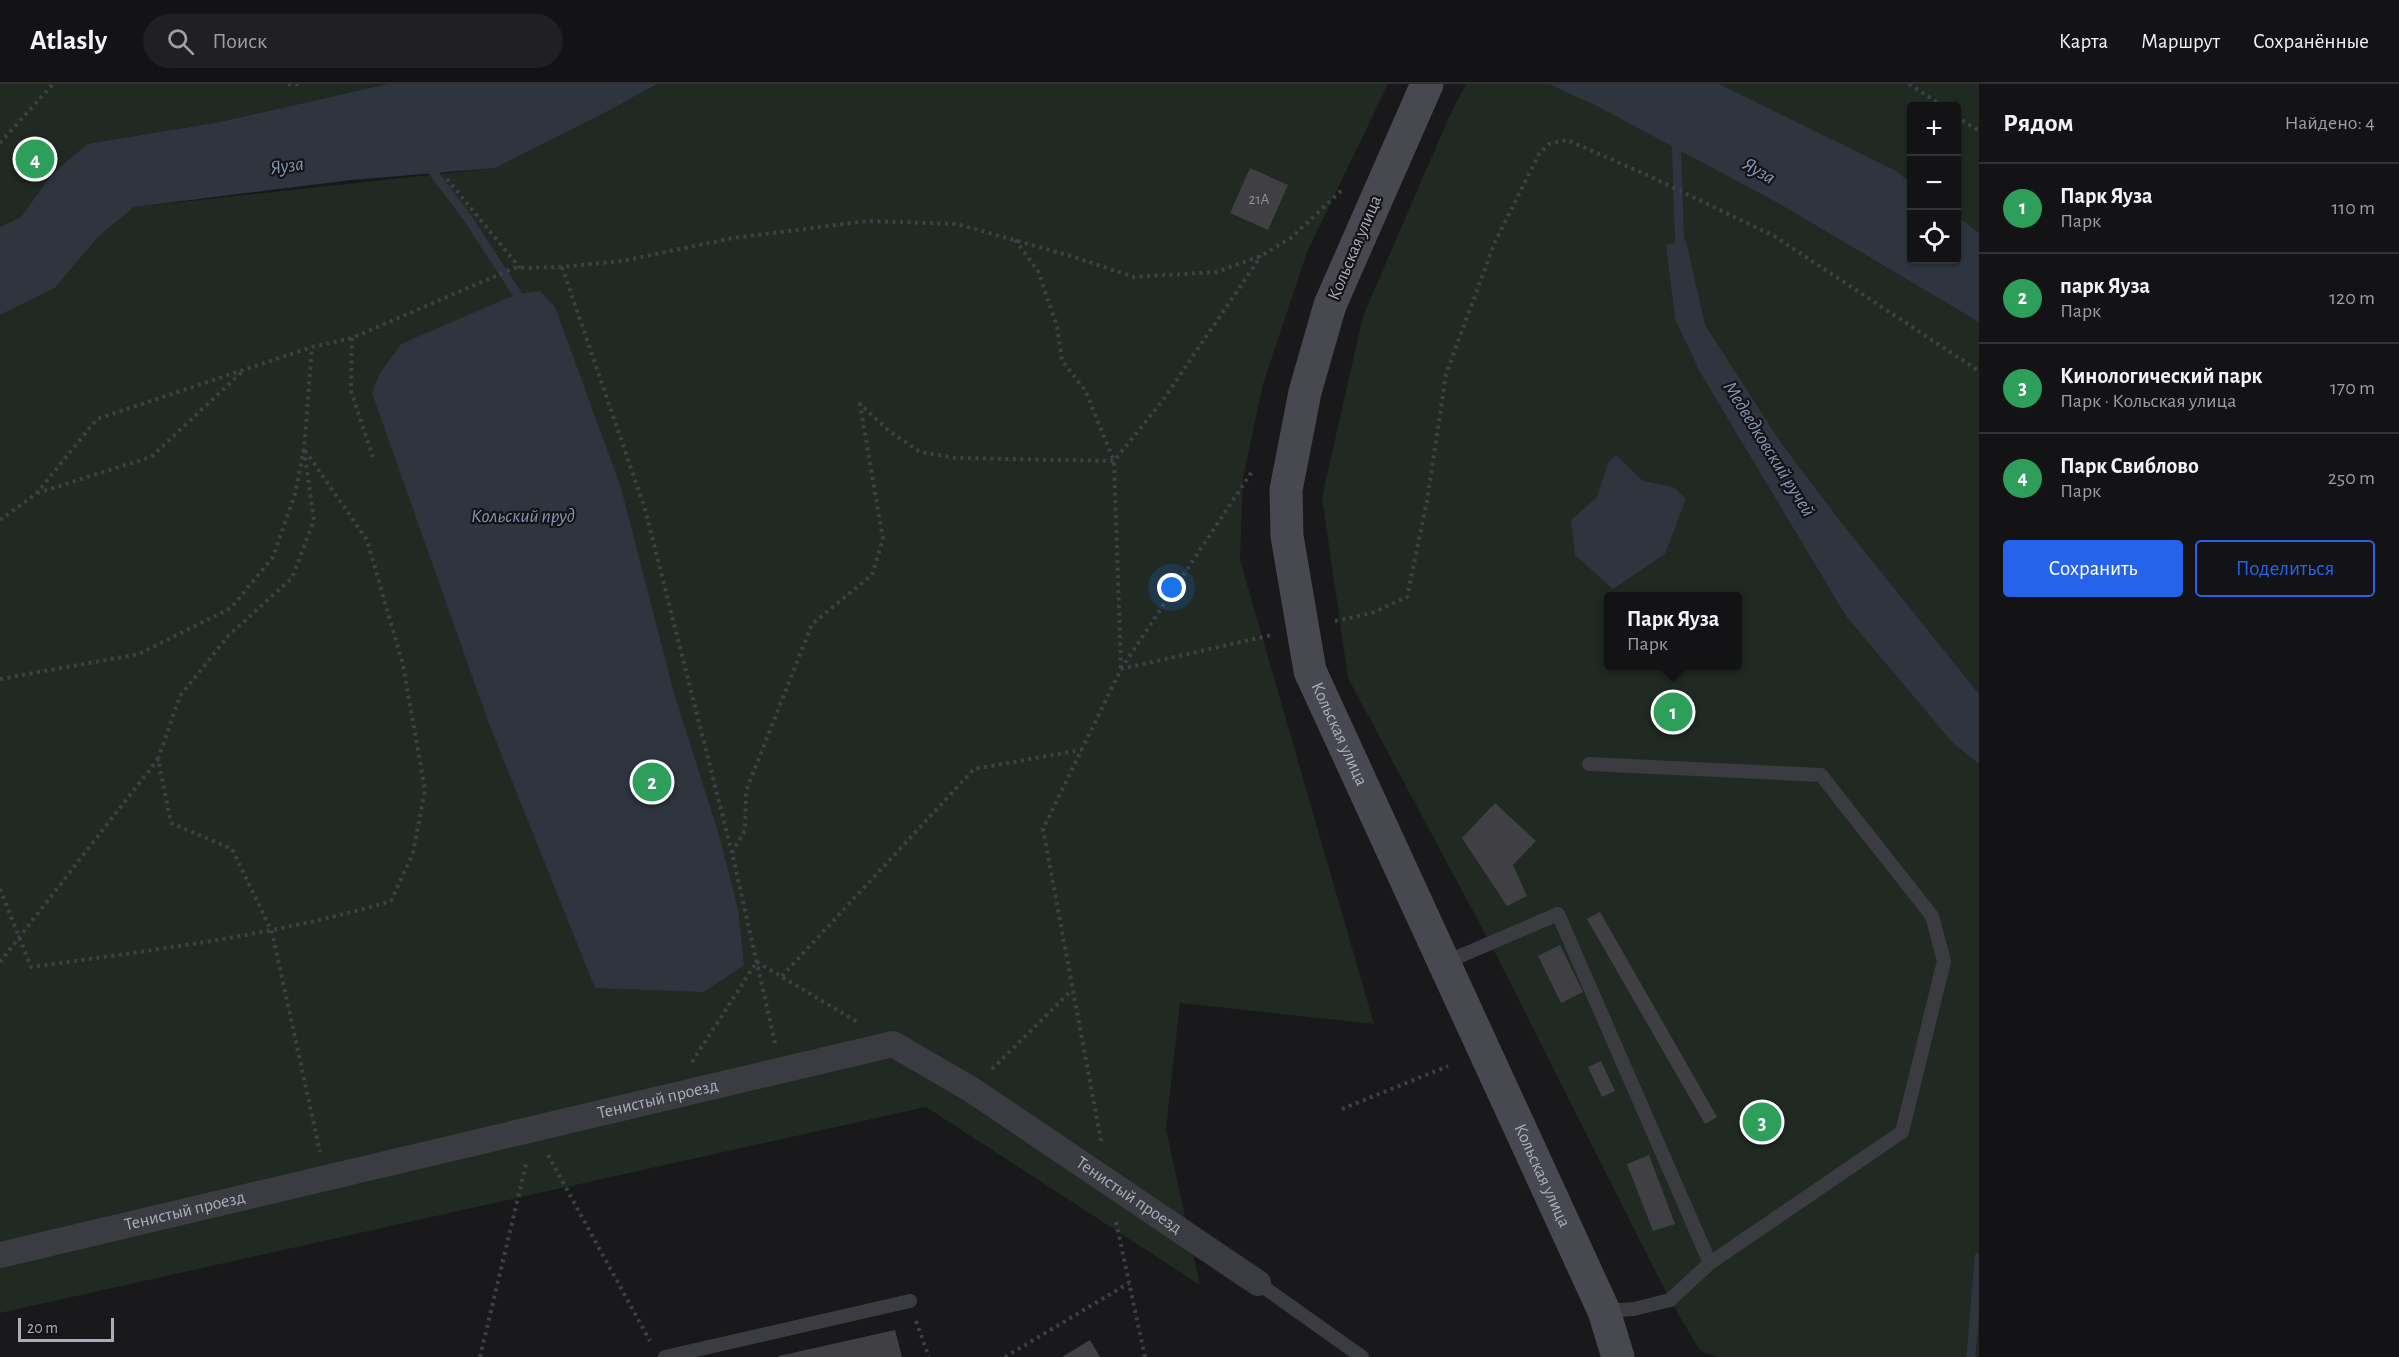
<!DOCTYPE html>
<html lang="ru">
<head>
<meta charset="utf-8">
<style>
  :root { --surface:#131214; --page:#202022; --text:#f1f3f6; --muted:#9d9ea0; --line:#323234; --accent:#2563eb }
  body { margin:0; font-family:"Alegreya Sans",sans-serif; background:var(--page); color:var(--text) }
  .controls { position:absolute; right:18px; top:18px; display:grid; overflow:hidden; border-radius:6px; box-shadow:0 2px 4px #0004 }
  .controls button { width:54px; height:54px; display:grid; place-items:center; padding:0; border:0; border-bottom:2px solid var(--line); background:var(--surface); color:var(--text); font:30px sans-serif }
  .scale { position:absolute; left:18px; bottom:15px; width:96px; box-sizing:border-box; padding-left:6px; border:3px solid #abadba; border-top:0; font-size:16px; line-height:21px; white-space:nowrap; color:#abadba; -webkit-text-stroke:4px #141316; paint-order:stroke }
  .you { position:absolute; left:1172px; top:504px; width:21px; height:21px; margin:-15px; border:4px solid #fff; border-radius:50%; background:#1a73e8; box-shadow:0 0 0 9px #1a73e833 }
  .badge { display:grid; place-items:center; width:39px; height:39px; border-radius:50%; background:var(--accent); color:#fff; font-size:20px; font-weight:700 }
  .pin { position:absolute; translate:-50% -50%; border:3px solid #fff; box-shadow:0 2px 6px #0006 }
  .popup { position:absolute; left:1604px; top:508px; width:138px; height:78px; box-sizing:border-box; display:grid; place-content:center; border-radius:6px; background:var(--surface); filter:drop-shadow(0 2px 4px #0005); font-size:20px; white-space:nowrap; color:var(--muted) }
  .popup b { font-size:22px; color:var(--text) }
  .popup::after { content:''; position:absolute; left:50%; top:100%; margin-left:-12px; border:12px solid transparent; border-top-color:var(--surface) }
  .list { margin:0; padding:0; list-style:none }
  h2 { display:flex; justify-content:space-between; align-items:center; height:78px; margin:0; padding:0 24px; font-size:26px }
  h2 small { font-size:20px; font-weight:400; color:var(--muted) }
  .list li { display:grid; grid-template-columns:39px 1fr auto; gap:18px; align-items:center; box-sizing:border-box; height:90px; padding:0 24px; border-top:2px solid var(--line) }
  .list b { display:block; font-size:22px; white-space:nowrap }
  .list p { margin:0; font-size:20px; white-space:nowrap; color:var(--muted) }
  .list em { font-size:20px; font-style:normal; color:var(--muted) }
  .actions { display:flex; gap:12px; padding:18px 24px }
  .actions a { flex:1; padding:14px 0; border:2px solid var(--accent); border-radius:6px; text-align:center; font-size:21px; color:var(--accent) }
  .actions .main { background:var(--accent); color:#fff }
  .icon { flex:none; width:33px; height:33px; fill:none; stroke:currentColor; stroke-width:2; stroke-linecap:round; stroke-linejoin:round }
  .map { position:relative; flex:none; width:1979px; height:1273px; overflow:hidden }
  header { display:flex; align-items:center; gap:36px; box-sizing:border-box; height:84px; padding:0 30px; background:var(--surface); border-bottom:2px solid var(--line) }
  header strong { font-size:28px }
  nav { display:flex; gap:33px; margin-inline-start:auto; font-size:21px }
  .search { width:420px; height:54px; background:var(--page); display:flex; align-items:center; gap:15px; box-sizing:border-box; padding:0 21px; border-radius:33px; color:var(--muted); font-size:22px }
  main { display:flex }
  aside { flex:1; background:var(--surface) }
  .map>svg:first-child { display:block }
</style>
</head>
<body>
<header>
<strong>Atlasly</strong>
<div class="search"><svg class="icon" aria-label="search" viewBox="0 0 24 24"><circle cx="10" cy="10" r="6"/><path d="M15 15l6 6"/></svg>Поиск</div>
<nav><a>Карта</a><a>Маршрут</a><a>Сохранённые</a></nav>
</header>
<main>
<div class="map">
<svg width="1979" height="1273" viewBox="0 0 1979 1273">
  <rect width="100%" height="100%" fill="#19181a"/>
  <path fill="#202922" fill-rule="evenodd" d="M 0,0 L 387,0 L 220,38 L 87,60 L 52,90 L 21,133 L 0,143 Z
    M 657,0 L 1388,0 L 1307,168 L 1263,300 L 1243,394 L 1240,476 L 1374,940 L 1180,919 L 1166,1045 L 1200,1201 L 926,1023 L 0,1229 L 0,231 L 55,204 L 98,153 L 134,123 L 495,84 L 610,26 Z
    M 1466,0 L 1979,0 L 1979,1273 L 1718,1273 L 1700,1267 L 1670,1216 L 1490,859 L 1348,594 L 1322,413 L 1363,232 L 1449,33 ZM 1912,22 L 1956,22 L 1956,176 L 1912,176 ZM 1608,512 L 1738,512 L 1738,582 L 1608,582 Z"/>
  <path fill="#2e353f" d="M 387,0 L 657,0 L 610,26 L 495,84 L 351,96 L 134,123 L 98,153 L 55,204 L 0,231 L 0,143 L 21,133 L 52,90 L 87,60 L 220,38 Z
    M 1549,0 L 1719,0 L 1896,87 L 1911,99 L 1912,176 L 1956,176 L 1957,132 L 1979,149 L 1979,238 L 1780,120 L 1597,22 Z
    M 1686,157 L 1705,241 L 1781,359 L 1840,437 L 1979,610 L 1979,680 L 1952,658 L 1846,532 L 1700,288 L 1675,235 L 1666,161 Z
    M 540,207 L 555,223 L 621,404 L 674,609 L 719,751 L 738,825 L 744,881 L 704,908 L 595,904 L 488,637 L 372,309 L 380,289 L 401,260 L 517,210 Z
    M 1616,371 L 1643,397 L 1673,403 L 1686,415 L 1665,470 L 1613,505 L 1575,471 L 1571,436 L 1597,413 L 1609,377 Z"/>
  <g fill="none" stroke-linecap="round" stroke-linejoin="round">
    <path stroke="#2e353f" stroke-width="9" d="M 1676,52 L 1680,170
      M 426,79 L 467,133 L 517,210
      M 1971,1273 L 1979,1173"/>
  </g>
  <path fill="#404044" d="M 1250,84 L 1288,101 L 1268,146 L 1230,129 Z
    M 1495,719 L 1536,757 L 1513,781 L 1527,812 L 1507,822 L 1462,754 Z
    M 1600,828 L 1717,1033 L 1705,1040 L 1587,835 Z
    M 1560,861 L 1583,908 L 1561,919 L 1538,872 Z
    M 1601,977 L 1615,1007 L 1602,1013 L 1588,983 Z
    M 1649,1071 L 1675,1140 L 1653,1147 L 1627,1080 Z
    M 895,1246 L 902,1273 L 779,1273 L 779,1272 Z
    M 1090,1256 L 1100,1273 L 1062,1273 Z"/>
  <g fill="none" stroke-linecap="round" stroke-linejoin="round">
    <path stroke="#3f4047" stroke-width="4" stroke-dasharray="3 4.5" stroke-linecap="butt" d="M 288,0 L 300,0
      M 1909,0 L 1943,22
      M 1956,32 L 1979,47
      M 0,59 L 53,0
      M 447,95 L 520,184
      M 1015,156 L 1038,187 L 1057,242 L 1062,277 L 1085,306 L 1114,377 L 1121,585
      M 562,183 L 645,425 L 732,769 L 775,959
      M 352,254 L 351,307 L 373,373
      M 304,366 L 314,436 L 292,494 L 229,551 L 180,612 L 158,675 L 171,739 L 232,765 L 272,848 L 320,1068
      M 37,409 L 151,373 L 242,288
      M 0,436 L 36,410 L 97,335 L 312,263 L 352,254 L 514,184 L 562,183 L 622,177 L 733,154 L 868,137 L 957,140 L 1071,172 L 1134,193 L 1216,188 L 1261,172 L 1292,153 L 1344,104
      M 1335,537 L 1372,529 L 1407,513 L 1427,417 L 1446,290 L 1495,158 L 1539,70 L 1549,60 L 1567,56 L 1647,91 L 1774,152 L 1979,287
      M 1121,585 L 1253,386
      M 0,595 L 139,570 L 231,524 L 273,473 L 295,410 L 304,365 L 312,263
      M 732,769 L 745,746 L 746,707 L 812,540 L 872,491 L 883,455 L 860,320 L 889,347 L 920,368 L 956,374 L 1114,377 L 1163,316 L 1261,172
      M 0,805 L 31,883 C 152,866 274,852 391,817 L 413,769 L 425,706 L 403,581 L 367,456 L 304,365
      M 0,878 L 158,675
      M 757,878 L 859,939
      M 782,892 L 974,685 L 1081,666
      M 692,978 L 756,879
      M 992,985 L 1072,906
      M 1342,1025 L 1448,982
      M 1101,1057 L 1043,745 L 1121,585 L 1272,551
      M 548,1071 L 650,1257
      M 1116,1138 L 1145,1273
      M 916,1237 L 929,1273
      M 480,1273 L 527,1076
      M 1005,1273 L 1129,1199"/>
    <path stroke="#3b3b42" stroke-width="14" d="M 1589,680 L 1821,691 L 1932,832 L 1944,877 L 1902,1048 L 1710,1179
      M 1444,879 L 1558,830 L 1710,1179 L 1670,1216 L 1634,1225 L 1605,1227
      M 1258,1199 L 1362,1273
      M 665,1273 L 910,1217"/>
    <path stroke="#3b3b42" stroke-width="26" id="s1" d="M 0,1171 L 893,960 L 972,1006 L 1258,1199"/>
    <path stroke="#474850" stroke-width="33" id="s2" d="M 1427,0 L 1330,221 L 1305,308 L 1286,406 L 1287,452 L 1310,587 L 1604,1227 L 1618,1273"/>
  </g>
  <g text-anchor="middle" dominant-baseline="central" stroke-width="4.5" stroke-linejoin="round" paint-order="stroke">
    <g font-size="15" fill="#90929c">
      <text x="1259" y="115">21А</text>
    </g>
    <g font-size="18" fill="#abadba" stroke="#141316">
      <text transform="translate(1355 164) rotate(-67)">Кольская улица</text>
      <text stroke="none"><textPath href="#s2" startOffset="684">Кольская улица</textPath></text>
      <text stroke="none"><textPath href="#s1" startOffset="676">Тенистый проезд</textPath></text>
      <text stroke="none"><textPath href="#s2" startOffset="1170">Кольская улица</textPath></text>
      <text stroke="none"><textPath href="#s1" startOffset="1198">Тенистый проезд</textPath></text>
      <text stroke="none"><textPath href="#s1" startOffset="190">Тенистый проезд</textPath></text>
    </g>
    <g font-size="20" font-style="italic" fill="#8297b5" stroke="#141316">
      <text transform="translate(287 82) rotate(-8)">Яуза</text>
      <text transform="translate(1759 87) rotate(30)">Яуза</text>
      <text transform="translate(1769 365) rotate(58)">Медведковский ручей</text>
      <text x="523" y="432">Кольский пруд</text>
    </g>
  </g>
</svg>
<div class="controls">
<button>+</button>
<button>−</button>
<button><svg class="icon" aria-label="locate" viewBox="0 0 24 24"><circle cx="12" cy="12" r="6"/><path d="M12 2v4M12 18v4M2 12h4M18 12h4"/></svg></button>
</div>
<div class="scale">20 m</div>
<div class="you"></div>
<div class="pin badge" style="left:1673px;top:628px;background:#2e9e5b">1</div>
<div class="popup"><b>Парк Яуза</b>Парк</div>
<div class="pin badge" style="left:652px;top:698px;background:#2e9e5b">2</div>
<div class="pin badge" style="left:1762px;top:1038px;background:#2e9e5b">3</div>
<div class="pin badge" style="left:35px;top:75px;background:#2e9e5b">4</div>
</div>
<aside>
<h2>Рядом<small>Найдено: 4</small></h2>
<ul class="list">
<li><span class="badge" style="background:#2e9e5b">1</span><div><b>Парк Яуза</b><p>Парк</p></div><em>110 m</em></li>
<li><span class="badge" style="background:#2e9e5b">2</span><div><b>парк Яуза</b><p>Парк</p></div><em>120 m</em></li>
<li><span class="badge" style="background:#2e9e5b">3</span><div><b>Кинологический парк</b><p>Парк · Кольская улица</p></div><em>170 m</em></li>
<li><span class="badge" style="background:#2e9e5b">4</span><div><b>Парк Свиблово</b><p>Парк</p></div><em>250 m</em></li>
</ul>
<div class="actions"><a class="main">Сохранить</a><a>Поделиться</a></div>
</aside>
</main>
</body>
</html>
